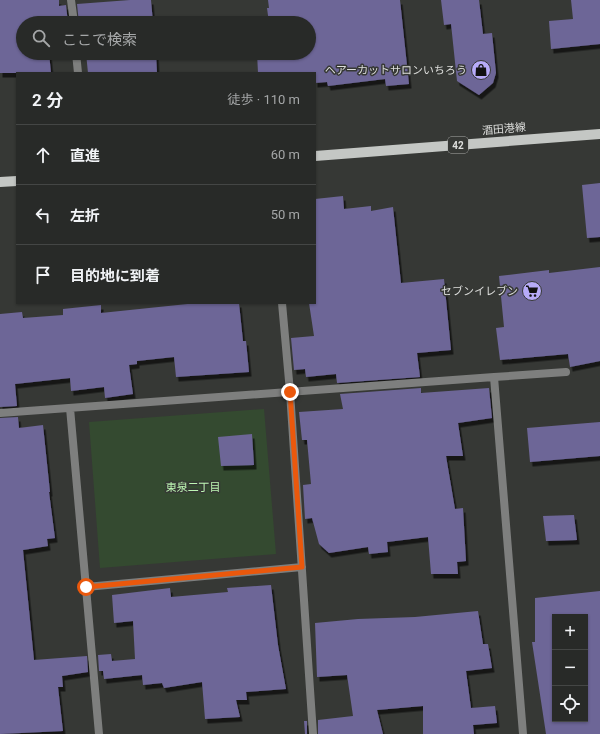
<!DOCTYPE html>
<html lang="ja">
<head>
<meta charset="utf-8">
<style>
  :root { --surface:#282a28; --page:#343634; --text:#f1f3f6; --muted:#a5a7a8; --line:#444645 }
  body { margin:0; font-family:Roboto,"Noto Sans JP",sans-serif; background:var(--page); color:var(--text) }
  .controls { position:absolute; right:12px; bottom:12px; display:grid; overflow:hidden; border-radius:0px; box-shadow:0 1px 3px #0004 }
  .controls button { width:36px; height:36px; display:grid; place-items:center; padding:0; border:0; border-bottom:1px solid var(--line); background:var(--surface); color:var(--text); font:20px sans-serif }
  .stop { position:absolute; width:12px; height:12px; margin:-9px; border:3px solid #ea580c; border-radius:50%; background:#fff }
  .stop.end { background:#ea580c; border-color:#fff; box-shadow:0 1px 4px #0008 }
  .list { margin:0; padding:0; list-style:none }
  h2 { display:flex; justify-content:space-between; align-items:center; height:52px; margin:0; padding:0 16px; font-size:17px }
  h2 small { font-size:13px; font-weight:400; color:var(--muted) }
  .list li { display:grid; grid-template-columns:26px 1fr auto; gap:12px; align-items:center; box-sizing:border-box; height:60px; padding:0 16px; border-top:1px solid var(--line) }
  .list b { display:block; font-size:15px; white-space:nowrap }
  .list em { font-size:13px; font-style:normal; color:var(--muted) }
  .icon { flex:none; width:22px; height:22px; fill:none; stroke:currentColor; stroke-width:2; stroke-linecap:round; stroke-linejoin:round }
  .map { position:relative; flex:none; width:600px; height:734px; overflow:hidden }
  .search { position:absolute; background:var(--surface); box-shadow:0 1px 3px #0004; left:16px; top:16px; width:300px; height:44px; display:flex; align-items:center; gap:10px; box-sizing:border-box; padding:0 14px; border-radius:22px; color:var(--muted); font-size:15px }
  .panel { position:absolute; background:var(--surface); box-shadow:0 1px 3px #0004; left:16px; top:72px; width:300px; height:232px; border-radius:0px }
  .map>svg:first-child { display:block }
</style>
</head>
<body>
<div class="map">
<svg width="600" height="734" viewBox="0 0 600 734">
  <defs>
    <filter id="shadow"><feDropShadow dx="2.5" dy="4.5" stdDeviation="0" flood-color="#0009"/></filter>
  </defs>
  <rect width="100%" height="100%" fill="#363835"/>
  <path fill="#344a30" d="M 264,409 L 276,554 L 100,568 L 89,422 Z"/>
  <path fill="#6d6697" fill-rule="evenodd" filter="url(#shadow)" d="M 0,0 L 59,0 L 59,6 L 66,5 L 68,23 L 23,23 L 23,53 L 49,53 L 51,73 L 0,73 Z
    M 130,0 L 151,0 L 153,23 L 79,23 L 77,4 Z
    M 268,0 L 400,0 L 409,84 L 386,86 L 385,79 L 328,86 L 327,82 L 315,83 L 315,73 L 258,73 L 257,53 L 309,53 L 309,23 L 269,23 L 267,8 L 269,8 Z
    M 441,0 L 479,0 L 483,34 L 492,33 L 496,73 L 493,83 L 479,95 L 457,81 L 451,24 L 444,25 Z
    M 571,0 L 600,0 L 600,44 L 551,49 L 549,21 L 573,19 Z
    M 86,53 L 156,53 L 157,73 L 88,73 Z
    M 600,183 L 600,237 L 587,238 L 582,185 Z
    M 343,196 L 344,209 L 371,206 L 371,211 L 393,207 L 401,283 L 444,279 L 451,350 L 417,353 L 420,377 L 337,383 L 336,374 L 306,377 L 305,369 L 294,370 L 291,338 L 314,336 L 309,303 L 315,303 L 315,199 Z
    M 600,267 L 600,361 L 570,367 L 568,354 L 500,360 L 496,328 L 504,327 L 499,276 L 549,270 L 549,273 Z
    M 197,303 L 239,303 L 243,341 L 246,341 L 249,372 L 176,377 L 174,357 L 137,361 L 137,364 L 129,365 L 133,394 L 105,398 L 104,387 L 71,391 L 70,378 L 15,384 L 17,406 L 0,407 L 0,314 L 22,312 L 23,318 L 63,315 L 63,309 L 101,305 L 101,313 Z
    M 421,388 L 421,393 L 489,388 L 492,418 L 458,423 L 463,456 L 446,456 L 455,509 L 463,508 L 466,561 L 457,562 L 458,574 L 431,574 L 428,537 L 387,542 L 388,552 L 369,554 L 368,547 L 329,553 L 319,544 L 312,518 L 305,519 L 303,485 L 311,484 L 307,440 L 302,440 L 299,412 L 343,409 L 340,394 Z
    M 18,417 L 19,428 L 43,425 L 50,492 L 49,492 L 55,538 L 47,539 L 48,546 L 23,550 L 34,660 L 87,656 L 88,672 L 62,676 L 63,687 L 58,687 L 63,731 L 0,734 L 0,418 Z
    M 600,422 L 600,456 L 530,462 L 527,428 Z
    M 252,434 L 254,465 L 221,466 L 218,437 Z
    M 574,515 L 577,540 L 546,541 L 543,516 Z
    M 271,585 L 278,645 L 286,689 L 246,692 L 247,700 L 236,700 L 240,717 L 205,719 L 202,682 L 164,688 L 162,683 L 143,685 L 142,675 L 104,679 L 103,671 L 99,671 L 98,655 L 111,654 L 112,661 L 135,659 L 133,621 L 114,623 L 112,595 L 170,588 L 171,597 L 228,592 L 227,588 Z
    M 600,591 L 600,734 L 546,734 L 532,642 L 535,642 L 535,598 ZM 555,617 L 585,617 L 585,719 L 555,719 Z
    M 478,611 L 483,644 L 488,644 L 492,668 L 466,671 L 471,708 L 495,706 L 497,723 L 473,725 L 474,734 L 423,734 L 423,706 L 377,710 L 383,734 L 318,734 L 318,720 L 353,716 L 347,675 L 317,677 L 315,623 L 358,619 L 415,617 Z
    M 304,721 L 307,721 L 307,734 L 305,734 Z"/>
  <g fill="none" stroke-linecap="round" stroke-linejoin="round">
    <path stroke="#7e7f7e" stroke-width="8" d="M 71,0 L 74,23
      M 76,53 L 78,73
      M 282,303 L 290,392 L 313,734
      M 494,377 L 566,372
      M 70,408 L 99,734
      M 0,413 L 494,377 L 523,734
      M 86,587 L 302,567"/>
    <path stroke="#c4c7c4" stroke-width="10" d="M 315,156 L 600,134
      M 0,182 L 17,181"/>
  </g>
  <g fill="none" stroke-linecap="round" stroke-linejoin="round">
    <path stroke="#ea580c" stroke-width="5" d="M 86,587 L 302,567 L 290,392"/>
  </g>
  <defs>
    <symbol id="shop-disc" viewBox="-11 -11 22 22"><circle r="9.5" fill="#b7abf8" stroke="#363835"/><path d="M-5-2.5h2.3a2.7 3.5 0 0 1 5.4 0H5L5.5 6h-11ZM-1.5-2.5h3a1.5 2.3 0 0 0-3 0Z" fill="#111"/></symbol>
    <symbol id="supermarket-disc" viewBox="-11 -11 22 22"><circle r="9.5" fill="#b7abf8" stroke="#363835"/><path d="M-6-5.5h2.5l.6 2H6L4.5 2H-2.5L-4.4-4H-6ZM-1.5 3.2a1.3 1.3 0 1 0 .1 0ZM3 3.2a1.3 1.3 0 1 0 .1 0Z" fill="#111"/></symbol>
  </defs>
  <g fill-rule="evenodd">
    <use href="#shop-disc" x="470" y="59" width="22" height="22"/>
    <use href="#supermarket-disc" x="521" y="280" width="22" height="22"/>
  </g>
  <g text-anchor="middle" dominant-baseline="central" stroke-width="3" stroke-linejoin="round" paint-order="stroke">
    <rect fill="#363835" stroke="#abacaa" stroke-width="1" x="448" y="137" width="20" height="16" rx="3"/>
    <g font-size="10" font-weight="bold" fill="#dddedc">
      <text x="458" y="145">42</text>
    </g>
    <g font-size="11" fill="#dddedc" stroke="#363835" text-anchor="end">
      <text x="467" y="70">ヘアーカットサロンいちろう</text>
      <text x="518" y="291">セブンイレブン</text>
    </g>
    <g font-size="11" fill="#dddedc" stroke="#363835">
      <text transform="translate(504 129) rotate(-5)">酒田港線</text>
    </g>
    <g font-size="11" fill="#bdf6b3" stroke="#363835">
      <text x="193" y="487">東泉二丁目</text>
    </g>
  </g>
</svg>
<div class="controls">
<button>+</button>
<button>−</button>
<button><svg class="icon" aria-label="locate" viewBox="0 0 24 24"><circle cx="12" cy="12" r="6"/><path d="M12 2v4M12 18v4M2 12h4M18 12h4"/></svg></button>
</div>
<div class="stop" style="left:86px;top:587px"></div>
<div class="stop end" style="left:290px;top:392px"></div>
<div class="search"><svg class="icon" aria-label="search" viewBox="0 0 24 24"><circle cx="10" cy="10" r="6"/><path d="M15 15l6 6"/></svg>ここで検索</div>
<section class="panel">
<h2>2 分<small>徒歩 · 110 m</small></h2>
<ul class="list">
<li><svg class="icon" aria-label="ahead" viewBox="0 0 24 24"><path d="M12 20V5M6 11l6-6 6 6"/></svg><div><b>直進</b></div><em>60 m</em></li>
<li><svg class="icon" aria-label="left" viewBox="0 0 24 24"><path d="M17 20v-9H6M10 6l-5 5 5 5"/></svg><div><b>左折</b></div><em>50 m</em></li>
<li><svg class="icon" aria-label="arrive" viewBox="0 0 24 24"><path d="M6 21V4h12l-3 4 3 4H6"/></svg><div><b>目的地に到着</b></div></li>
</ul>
</section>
</div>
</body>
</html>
